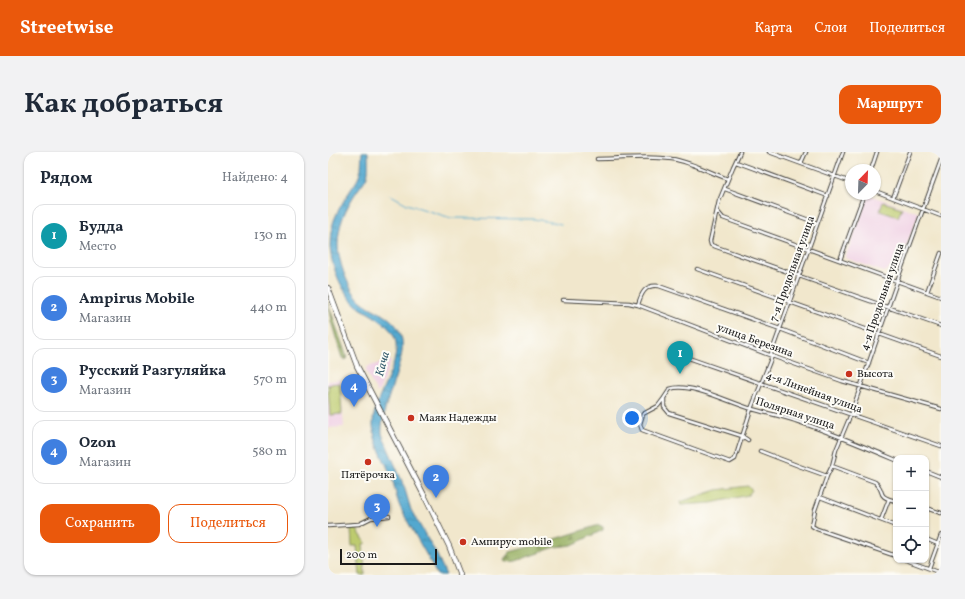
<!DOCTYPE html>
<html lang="ru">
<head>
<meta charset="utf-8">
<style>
  :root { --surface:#fff; --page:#f2f2f3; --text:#1f2937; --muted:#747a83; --line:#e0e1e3; --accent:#ea580c }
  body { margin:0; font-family:Vollkorn,serif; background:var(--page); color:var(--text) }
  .controls { position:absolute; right:12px; bottom:12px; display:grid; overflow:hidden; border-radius:8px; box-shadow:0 1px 3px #0004 }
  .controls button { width:36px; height:36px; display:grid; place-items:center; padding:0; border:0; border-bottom:1px solid var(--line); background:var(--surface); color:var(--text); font:20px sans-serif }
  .compass { position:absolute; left:517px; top:12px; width:36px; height:36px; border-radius:50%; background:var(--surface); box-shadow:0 1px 3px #0004; rotate:23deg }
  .scale { position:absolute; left:12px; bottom:10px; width:97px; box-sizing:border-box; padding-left:4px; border:2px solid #1c1c1c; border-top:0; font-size:11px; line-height:14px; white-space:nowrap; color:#1c1c1c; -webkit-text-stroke:3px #fdfcf7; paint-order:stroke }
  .you { position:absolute; left:304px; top:266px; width:14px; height:14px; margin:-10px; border:3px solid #fff; border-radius:50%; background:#1a73e8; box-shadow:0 0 0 6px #1a73e833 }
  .badge { display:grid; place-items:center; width:26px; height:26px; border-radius:50%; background:var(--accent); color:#fff; font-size:13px; font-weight:700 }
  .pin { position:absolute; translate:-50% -33px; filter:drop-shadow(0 1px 2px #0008) }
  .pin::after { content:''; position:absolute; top:21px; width:14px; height:12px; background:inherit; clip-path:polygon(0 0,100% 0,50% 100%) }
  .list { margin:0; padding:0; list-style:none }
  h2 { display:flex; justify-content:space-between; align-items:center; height:52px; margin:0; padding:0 16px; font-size:17px }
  h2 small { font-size:13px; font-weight:400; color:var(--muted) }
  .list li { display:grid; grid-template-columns:26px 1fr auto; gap:12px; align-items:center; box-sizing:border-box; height:64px; margin:0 8px 8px; padding:0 8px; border:1px solid var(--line); border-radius:12px }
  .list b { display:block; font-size:15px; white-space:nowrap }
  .list p { margin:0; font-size:13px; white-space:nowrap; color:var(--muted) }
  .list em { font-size:13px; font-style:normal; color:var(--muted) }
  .actions { display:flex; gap:8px; padding:12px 16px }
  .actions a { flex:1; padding:9px 0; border:1px solid var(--accent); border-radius:12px; text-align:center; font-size:14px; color:var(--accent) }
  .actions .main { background:var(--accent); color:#fff }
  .icon { flex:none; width:22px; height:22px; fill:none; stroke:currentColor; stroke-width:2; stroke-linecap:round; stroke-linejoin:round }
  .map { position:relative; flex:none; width:613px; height:423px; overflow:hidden; border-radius:12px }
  header { display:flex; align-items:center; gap:24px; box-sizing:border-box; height:56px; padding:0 20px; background:var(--accent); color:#fff }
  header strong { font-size:19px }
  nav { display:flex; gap:22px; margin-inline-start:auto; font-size:14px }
  .intro { display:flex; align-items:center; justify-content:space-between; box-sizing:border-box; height:96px; padding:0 24px }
  h1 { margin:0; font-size:28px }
  .button { padding:10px 18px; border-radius:12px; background:var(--accent); color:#fff; font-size:14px; font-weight:700 }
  main { display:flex; gap:24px; padding:0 24px }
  aside { flex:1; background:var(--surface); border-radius:12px; box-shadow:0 1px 3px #0004 }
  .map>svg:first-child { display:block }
</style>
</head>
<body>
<header>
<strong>Streetwise</strong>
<nav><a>Карта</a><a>Слои</a><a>Поделиться</a></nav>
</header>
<div class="intro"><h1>Как добраться</h1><a class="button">Маршрут</a></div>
<main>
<aside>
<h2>Рядом<small>Найдено: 4</small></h2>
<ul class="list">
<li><span class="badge" style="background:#0f9aa8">1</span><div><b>Будда</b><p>Место</p></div><em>130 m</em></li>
<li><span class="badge" style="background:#3f7fe0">2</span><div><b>Ampirus Mobile</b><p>Магазин</p></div><em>440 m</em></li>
<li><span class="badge" style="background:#3f7fe0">3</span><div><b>Русский Разгуляйка</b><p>Магазин</p></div><em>570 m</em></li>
<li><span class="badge" style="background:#3f7fe0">4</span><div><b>Ozon</b><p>Магазин</p></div><em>580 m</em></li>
</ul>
<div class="actions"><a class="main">Сохранить</a><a>Поделиться</a></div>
</aside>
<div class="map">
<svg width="613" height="423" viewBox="0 0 613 423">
  <defs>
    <pattern id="forest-firs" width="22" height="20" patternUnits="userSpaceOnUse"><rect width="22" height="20" fill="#96af61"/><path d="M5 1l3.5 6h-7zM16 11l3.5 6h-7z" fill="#7a8e4f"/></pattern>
    <pattern id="water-ripples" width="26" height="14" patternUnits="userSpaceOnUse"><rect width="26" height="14" fill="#52a8cf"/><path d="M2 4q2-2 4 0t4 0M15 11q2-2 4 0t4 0" fill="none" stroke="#4388a7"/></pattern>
  </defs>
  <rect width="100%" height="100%" fill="#fdfcf7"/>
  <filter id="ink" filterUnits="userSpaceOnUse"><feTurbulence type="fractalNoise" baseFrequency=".025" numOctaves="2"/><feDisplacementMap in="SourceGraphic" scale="8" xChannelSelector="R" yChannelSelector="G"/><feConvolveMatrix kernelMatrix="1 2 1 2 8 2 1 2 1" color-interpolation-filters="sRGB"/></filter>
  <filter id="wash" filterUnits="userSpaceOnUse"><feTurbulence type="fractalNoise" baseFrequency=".012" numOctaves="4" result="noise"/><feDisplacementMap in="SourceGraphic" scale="16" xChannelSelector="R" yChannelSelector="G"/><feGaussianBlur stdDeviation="0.9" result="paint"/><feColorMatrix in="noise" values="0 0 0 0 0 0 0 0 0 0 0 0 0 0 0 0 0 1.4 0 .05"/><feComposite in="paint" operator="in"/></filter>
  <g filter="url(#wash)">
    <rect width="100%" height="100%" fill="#f1e7cc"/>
    <path fill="#f0d0e4" d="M 541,43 L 591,61 L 573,108 L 556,120 L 517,106 Z
      M 55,208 L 63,209 L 52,237 L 49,241 L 38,220 L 39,215 L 55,210 Z
      M 12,228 L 16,275 L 0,276 L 0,229 Z"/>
    <path fill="#bdcb6e" stroke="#6c7445" d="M 555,50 L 574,56 L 570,65 L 552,59 Z
      M 12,231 L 14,262 L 2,263 L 0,232 L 1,234 L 2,234 L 2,232 Z
      M 420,334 L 424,338 L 420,343 L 383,351 L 353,353 L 352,350 L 389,338 Z
      M 24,376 L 28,376 L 38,391 L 35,392 L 37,423 L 32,423 L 29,394 L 24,394 L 23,377 Z"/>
    <path fill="url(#forest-firs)" stroke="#59663e" d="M 0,151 L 19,206 L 17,208 L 16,205 L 14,206 L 3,169 Z
      M 271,373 L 275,375 L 275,378 L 244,393 L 227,395 L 188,409 L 178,410 L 176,407 L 182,400 L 215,391 Z"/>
    <path fill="url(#water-ripples)" stroke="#376276" d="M 34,0 L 40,0 C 40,7 41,18 39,24 C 37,29 32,35 29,39 C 18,56 10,72 10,93 C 10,108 19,134 30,146 C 45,162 69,161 74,188 C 75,196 74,202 72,209 C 67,230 52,263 54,282 L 76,334 L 83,358 L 109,403 L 118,423 L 109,423 C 98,400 84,379 73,357 C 67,345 67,331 61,319 C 55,305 46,290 45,274 C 43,246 79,207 65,182 C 58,170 43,163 32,156 C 15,144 3,115 2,95 C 2,72 8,61 20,42 C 24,35 30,29 32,21 C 34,15 33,7 34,0 Z"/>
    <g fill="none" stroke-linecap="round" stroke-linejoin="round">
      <path stroke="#52a8cf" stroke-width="1" d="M 61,42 L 79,52 L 123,66 L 206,67 L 233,72"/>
    </g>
  </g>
  <g filter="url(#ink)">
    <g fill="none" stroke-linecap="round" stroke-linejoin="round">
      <defs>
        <path id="minor" d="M 412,0 L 405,15 L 391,49 L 382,89 L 383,93 L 613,174
          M 441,0 L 523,30
          M 269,7 C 294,7 319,3 344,7 C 360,9 384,21 400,27
          M 408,10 L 500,44
          M 473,11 L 478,0
          M 543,18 L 549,0
          M 397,37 L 489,71
          M 547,39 L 613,64
          M 565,46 L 582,0
          M 390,60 L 395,66 L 613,145
          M 512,108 L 535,45 L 539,42
          M 369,117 L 613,204
          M 599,140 L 613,101
          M 235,148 L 301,151 L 310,153 L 444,204 L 514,229 L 613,257
          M 310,153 C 313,142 317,132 331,134 L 452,177 L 541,211
          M 352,203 L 613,294
          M 336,246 L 330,254 L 315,262 L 312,272 L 314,278 L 402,310 L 407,307 L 423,257 L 444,204 L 443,202 L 515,0
          M 420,288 L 414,284 L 341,261 L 336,255 L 336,246 L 342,237 C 363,230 402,251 424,257 C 438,261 454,264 468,269 C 502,280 535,294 568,308
          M 432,299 L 471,314 L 499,324
          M 504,314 L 547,330 C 559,340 546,344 568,349
          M 598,319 L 613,325
          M 492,345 L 568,374
          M 598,356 L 613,361
          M 553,368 L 561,347
          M 0,374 L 31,372 L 43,366 L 61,364
          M 598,387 L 610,392
          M 568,404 L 489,377 L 484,374 L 487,358 L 499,324 L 504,314 L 508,298 L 523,262 L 573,118 L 613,8
          M 578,408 L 613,421
          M 601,416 L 613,383"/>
        <path id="trunk" d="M 0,136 L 29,214 L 97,345 L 121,394 L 132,423"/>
      </defs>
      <use href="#minor" stroke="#3c3a36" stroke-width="4.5"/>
      <use href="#trunk" stroke="#3c3a36" stroke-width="6"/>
      <use href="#minor" stroke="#fff" stroke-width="2.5"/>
      <use href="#trunk" stroke="#fff" stroke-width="4.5"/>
    </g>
  </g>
  <g fill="#c8321e" stroke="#fdfcf7" stroke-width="1.5">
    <circle cx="521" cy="222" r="4"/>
    <circle cx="83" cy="266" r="4"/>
    <circle cx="40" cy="310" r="4"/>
    <circle cx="135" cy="390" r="4"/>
  </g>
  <g text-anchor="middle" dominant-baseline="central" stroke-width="4" stroke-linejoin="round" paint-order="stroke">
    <g font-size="11" fill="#1c1c1c" stroke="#fdfcf7">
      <text transform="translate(465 117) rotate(-70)">7-я Продольная улица</text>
      <text transform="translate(555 145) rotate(-71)">4-я Продольная улица</text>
      <text transform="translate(427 189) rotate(20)">улица Березина</text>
      <text transform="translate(486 241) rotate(20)">4-я Линейная улица</text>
      <text transform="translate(467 262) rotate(18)">Полярная улица</text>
    </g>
    <g font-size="11" fill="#1c1c1c" stroke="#fdfcf7" text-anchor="start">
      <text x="529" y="222">Высота</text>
      <text x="91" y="266">Маяк Надежды</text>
      <text x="40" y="323" text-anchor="middle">Пятёрочка</text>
      <text x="143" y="390">Ампирус mobile</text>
    </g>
    <g font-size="12" font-style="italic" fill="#345b6d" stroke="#fdfcf7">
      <text transform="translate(55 212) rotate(-75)">Кача</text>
    </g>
  </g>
</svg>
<div class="controls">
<button>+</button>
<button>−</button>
<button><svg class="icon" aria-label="locate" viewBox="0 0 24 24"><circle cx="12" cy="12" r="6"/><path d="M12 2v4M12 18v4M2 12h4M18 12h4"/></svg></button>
</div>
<svg class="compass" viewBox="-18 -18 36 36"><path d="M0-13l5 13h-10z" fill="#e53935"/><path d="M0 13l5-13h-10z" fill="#747a83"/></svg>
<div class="scale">200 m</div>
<div class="you"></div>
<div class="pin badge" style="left:352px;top:222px;background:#0f9aa8">1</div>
<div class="pin badge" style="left:108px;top:346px;background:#3f7fe0">2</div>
<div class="pin badge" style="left:49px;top:375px;background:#3f7fe0">3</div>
<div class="pin badge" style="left:26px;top:255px;background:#3f7fe0">4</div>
</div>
</main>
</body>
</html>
